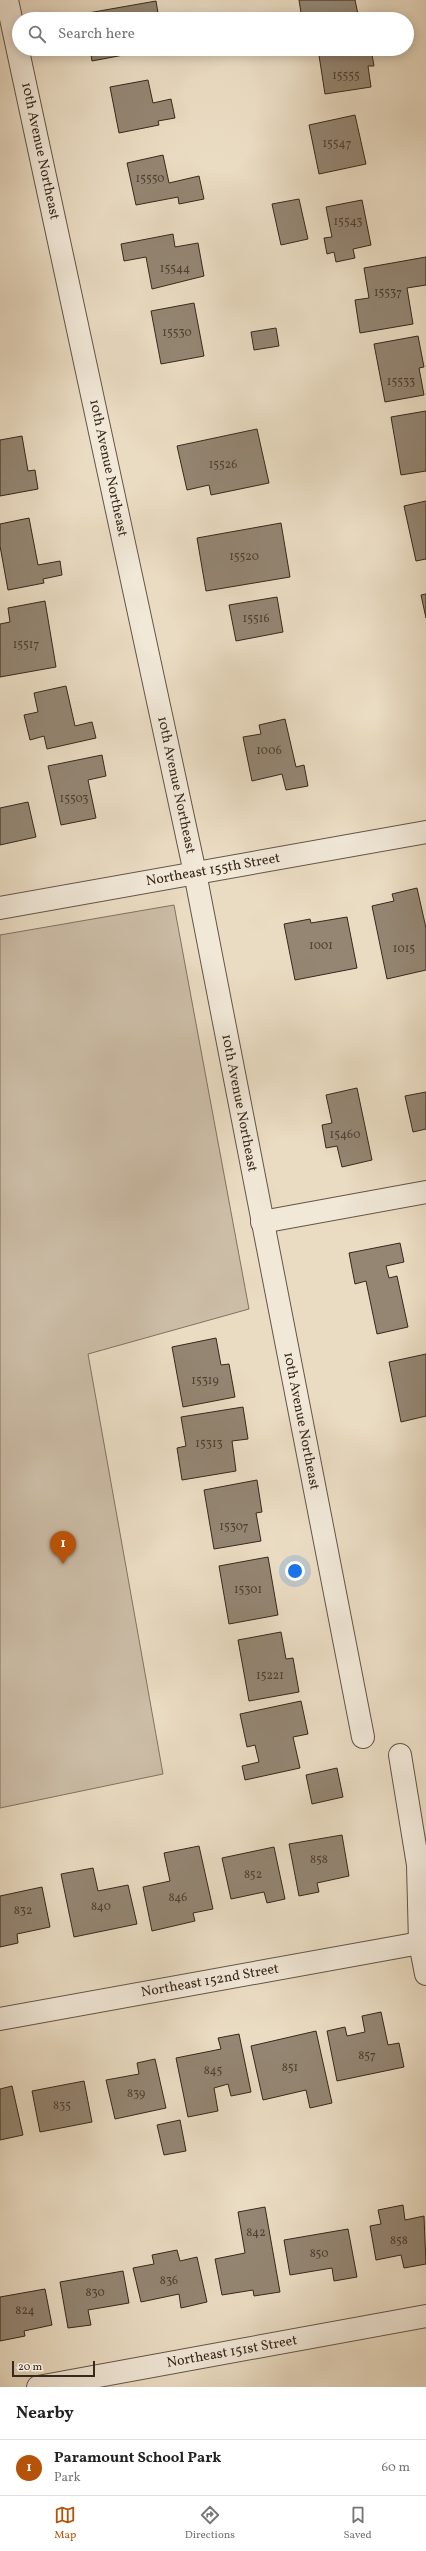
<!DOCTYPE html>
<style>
:root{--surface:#fff;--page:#f2f2f2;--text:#222;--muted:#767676;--line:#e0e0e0;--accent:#b45309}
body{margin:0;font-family:Vollkorn,serif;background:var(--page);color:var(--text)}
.scale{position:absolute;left:12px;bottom:10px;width:83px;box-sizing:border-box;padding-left:4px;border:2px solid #37281c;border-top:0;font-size:11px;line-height:14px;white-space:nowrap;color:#37281c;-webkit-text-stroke:3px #f1e8d8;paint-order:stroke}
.you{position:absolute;left:295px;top:1571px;width:14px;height:14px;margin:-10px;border:3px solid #fff;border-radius:50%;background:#1a73e8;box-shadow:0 0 0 6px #1a73e833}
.badge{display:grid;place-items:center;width:26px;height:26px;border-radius:50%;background:var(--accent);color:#fff;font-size:13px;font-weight:700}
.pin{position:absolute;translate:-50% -33px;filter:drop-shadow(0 1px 2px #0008)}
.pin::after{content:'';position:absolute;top:21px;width:14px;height:12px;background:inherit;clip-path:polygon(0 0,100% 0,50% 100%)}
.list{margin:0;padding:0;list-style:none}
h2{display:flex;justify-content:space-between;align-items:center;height:52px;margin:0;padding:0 16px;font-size:17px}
h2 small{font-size:13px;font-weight:400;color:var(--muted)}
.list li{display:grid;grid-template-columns:26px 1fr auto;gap:12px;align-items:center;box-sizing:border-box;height:56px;padding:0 16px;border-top:1px solid var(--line)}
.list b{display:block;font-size:15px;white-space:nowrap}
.list p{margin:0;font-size:13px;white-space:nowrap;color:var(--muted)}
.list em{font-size:13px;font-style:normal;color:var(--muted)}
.icon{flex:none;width:22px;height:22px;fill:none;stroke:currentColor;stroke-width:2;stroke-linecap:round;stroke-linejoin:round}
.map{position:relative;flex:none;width:426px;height:2387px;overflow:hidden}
.search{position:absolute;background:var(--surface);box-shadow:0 2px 10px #0003;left:12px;right:12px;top:12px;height:44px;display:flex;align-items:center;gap:10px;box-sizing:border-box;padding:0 14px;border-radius:22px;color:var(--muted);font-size:15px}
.sheet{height:108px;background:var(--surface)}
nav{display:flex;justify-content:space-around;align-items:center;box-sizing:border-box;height:56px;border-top:1px solid var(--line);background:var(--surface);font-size:11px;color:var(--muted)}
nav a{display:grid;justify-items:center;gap:2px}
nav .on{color:var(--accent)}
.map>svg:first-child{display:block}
</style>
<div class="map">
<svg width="426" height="2387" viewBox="0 0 426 2387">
<rect width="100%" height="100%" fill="#eadcc3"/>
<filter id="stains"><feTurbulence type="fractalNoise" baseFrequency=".005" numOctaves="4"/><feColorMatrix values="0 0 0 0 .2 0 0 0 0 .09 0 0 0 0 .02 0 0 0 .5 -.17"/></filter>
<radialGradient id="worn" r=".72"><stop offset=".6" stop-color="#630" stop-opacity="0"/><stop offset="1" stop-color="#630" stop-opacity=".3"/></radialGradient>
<!-- green -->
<polygon fill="#ccbda7" stroke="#827262" points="174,905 249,1309 88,1354 163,1774 0,1808 0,935"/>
<!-- building -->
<g fill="#948673" stroke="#37281c">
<polygon points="299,0 355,0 359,19 302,19"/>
<polygon points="156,1 159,19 90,19 88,13"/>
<polygon points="90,49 155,49 92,61"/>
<polygon points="318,49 371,49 374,66 368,66 371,87 325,94"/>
<polygon points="148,80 153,103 171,99 175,118 158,121 159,125 119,133 110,87"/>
<polygon points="355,115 366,164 319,174 309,125"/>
<polygon points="163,155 169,183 199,176 204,199 179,204 178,197 136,205 127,163"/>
<polygon points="299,199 308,239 281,245 272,204"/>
<polygon points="362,200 371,245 353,249 355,258 336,262 334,252 327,254 324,238 332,237 326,207"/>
<polygon points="173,234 175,247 198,243 204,276 152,289 146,257 124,261 121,244"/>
<polygon points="426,257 426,285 407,288 413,324 360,333 355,300 369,298 364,268"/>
<polygon points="194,303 204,356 161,364 151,311"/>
<polygon points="276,328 279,346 254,350 251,332"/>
<polygon points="418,336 424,367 419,368 424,395 385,402 374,344"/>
<polygon points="426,411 426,471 401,475 391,417"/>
<polygon points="257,429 269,483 211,495 209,485 187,490 177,446"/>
<polygon points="22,436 28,471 35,470 38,489 0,496 0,440"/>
<polygon points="426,501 426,559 416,561 404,506"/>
<polygon points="29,518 38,565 60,561 62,575 43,579 44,583 8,590 0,546 0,524"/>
<polygon points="281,523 290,577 206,591 197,538"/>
<polygon points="426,594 426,618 421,595"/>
<polygon points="277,597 283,632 236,641 229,605"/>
<polygon points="45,601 56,667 0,677 0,624 10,622 8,608"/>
<polygon points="66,686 75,726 92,722 96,738 47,749 44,736 30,740 24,715 38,712 34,693"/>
<polygon points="285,719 296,767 304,765 308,786 286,790 282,774 252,781 243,737 261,734 259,725"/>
<polygon points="102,755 106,776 88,780 96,818 61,825 48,766"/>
<polygon points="28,802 36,837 0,845 0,808"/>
<polygon points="417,888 426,928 426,970 387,979 372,906 394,901 392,894"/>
<polygon points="347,917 357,968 295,980 284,924 310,919 311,923"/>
<polygon points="357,1088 372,1160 342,1167 337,1146 326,1148 322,1125 332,1123 326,1095"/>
<polygon points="426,1092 426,1129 413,1132 405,1096"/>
<polygon points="400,1243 404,1262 386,1266 389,1278 397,1276 408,1327 377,1334 366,1281 355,1284 349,1253"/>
<polygon points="216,1338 221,1365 229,1364 235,1397 183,1407 172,1347"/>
<polygon points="426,1354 426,1416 401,1422 389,1362"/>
<polygon points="243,1407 248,1439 232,1441 236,1471 182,1480 177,1448 186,1446 181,1417"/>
<polygon points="257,1480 262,1512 256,1513 261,1541 214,1549 204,1490"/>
<polygon points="268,1557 278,1615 229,1624 219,1566"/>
<polygon points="281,1632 286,1659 293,1658 299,1692 249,1701 238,1640"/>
<polygon points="301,1701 308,1734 293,1737 300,1768 245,1780 242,1766 259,1762 255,1745 247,1747 240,1714"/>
<polygon points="337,1768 343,1797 312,1804 306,1775"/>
<polygon points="342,1835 349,1876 317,1883 319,1892 299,1896 289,1844"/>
<polygon points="199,1846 213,1909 193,1913 195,1921 152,1931 143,1887 170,1881 164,1853"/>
<polygon points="274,1847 285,1899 267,1903 264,1892 231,1899 222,1858"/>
<polygon points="93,1868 98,1891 128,1885 137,1924 74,1937 61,1874"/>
<polygon points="42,1887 50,1927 17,1934 18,1943 0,1947 0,1896"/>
<polygon points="381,2012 388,2045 399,2043 404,2067 337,2081 327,2031 345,2027 347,2036 365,2032 362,2016"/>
<polygon points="316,2031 332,2103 310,2108 306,2090 263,2100 251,2046"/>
<polygon points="239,2034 251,2092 231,2096 228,2084 214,2088 218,2111 188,2117 176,2058 221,2049 218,2038"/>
<polygon points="155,2059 166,2108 115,2119 106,2080 139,2074 137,2063"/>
<polygon points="84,2081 92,2122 40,2132 32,2091"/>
<polygon points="12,2086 23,2135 0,2140 0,2089"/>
<polygon points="180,2120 186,2151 164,2155 157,2125"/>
<polygon points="403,2205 405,2220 424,2216 426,2264 404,2268 401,2255 376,2260 370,2226 381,2224 378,2210"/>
<polygon points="265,2207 280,2292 254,2296 253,2290 222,2295 215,2259 245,2253 238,2212"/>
<polygon points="348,2229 357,2277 334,2281 332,2268 290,2275 284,2240"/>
<polygon points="177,2250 180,2261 197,2257 207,2302 181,2308 179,2294 141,2302 133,2268 154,2264 152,2255"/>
<polygon points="123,2271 129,2303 88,2310 91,2325 68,2328 60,2282"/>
<polygon points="45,2289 52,2325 24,2331 25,2336 0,2341 0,2297"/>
</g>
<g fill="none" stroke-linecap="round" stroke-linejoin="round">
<defs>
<g id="minor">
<polyline points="7,0 195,873 363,1737"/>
<polyline points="262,1222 426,1192"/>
<polyline points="400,1755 418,1865 420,1943 426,1974"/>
<polyline points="0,2019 420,1943"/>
<polyline points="38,2387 426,2316"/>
</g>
<polyline id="tertiary" points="0,908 426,832"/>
</defs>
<!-- minor casing -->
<use href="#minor" stroke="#645546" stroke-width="24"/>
<!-- tertiary casing -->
<use href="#tertiary" stroke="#645546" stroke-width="24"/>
<!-- minor -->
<use href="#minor" stroke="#f1e8d8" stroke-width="22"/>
<!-- tertiary -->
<use href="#tertiary" stroke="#f1e8d8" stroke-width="22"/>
</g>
<g text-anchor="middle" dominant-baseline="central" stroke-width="4" stroke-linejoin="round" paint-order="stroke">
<!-- number labels -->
<g font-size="12" fill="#4e4032">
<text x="346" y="76">15555</text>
<text x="337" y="144">15547</text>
<text x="150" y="179">15550</text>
<text x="348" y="222">15543</text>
<text x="175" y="269">15544</text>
<text x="388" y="293">15537</text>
<text x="177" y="333">15530</text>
<text x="401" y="382">15533</text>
<text x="223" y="465">15526</text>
<text x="244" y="557">15520</text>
<text x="256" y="619">15516</text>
<text x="26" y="645">15517</text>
<text x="269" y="751">1006</text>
<text x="74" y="799">15503</text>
<text x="321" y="946">1001</text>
<text x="404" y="949">1015</text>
<text x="345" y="1135">15460</text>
<text x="205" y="1381">15319</text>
<text x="209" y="1444">15313</text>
<text x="234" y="1527">15307</text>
<text x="248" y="1590">15301</text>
<text x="270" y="1676">15221</text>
<text x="319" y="1860">858</text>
<text x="253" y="1875">852</text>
<text x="178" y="1898">846</text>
<text x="101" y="1907">840</text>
<text x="23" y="1911">832</text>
<text x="367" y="2056">857</text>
<text x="290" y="2068">851</text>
<text x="213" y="2071">845</text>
<text x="136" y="2094">839</text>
<text x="62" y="2106">835</text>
<text x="256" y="2233">842</text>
<text x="399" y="2241">858</text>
<text x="319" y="2254">850</text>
<text x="169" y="2281">836</text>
<text x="95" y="2293">830</text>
<text x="25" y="2311">824</text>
</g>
<!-- street labels -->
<g font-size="14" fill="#37281c" stroke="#f1e8d8">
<text transform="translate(40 151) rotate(78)">10th Avenue Northeast</text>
<text transform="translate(108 468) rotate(78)">10th Avenue Northeast</text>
<text transform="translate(176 785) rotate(78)">10th Avenue Northeast</text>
<text transform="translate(213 870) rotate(-10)">Northeast 155th Street</text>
<text transform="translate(239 1103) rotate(79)">10th Avenue Northeast</text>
<text transform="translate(301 1421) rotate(79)">10th Avenue Northeast</text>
<text transform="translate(210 1981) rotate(-10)">Northeast 152nd Street</text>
<text transform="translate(232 2352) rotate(-10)">Northeast 151st Street</text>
</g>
</g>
<rect width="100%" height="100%" filter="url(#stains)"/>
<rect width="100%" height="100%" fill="url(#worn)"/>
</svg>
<div class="scale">20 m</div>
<div class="you"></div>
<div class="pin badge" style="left:63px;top:1564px">1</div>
<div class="search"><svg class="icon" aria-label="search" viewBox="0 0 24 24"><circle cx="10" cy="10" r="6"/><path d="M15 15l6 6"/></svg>Search here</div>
</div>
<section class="sheet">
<h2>Nearby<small></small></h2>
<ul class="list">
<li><span class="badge">1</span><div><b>Paramount School Park</b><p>Park</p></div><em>60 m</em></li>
</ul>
</section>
<nav>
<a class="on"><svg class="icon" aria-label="map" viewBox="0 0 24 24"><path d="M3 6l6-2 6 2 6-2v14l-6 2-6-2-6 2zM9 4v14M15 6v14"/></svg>Map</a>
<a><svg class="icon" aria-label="directions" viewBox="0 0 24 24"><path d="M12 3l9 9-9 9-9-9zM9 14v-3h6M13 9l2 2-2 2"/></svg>Directions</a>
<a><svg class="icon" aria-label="saved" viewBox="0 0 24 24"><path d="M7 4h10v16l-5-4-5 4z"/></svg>Saved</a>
</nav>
